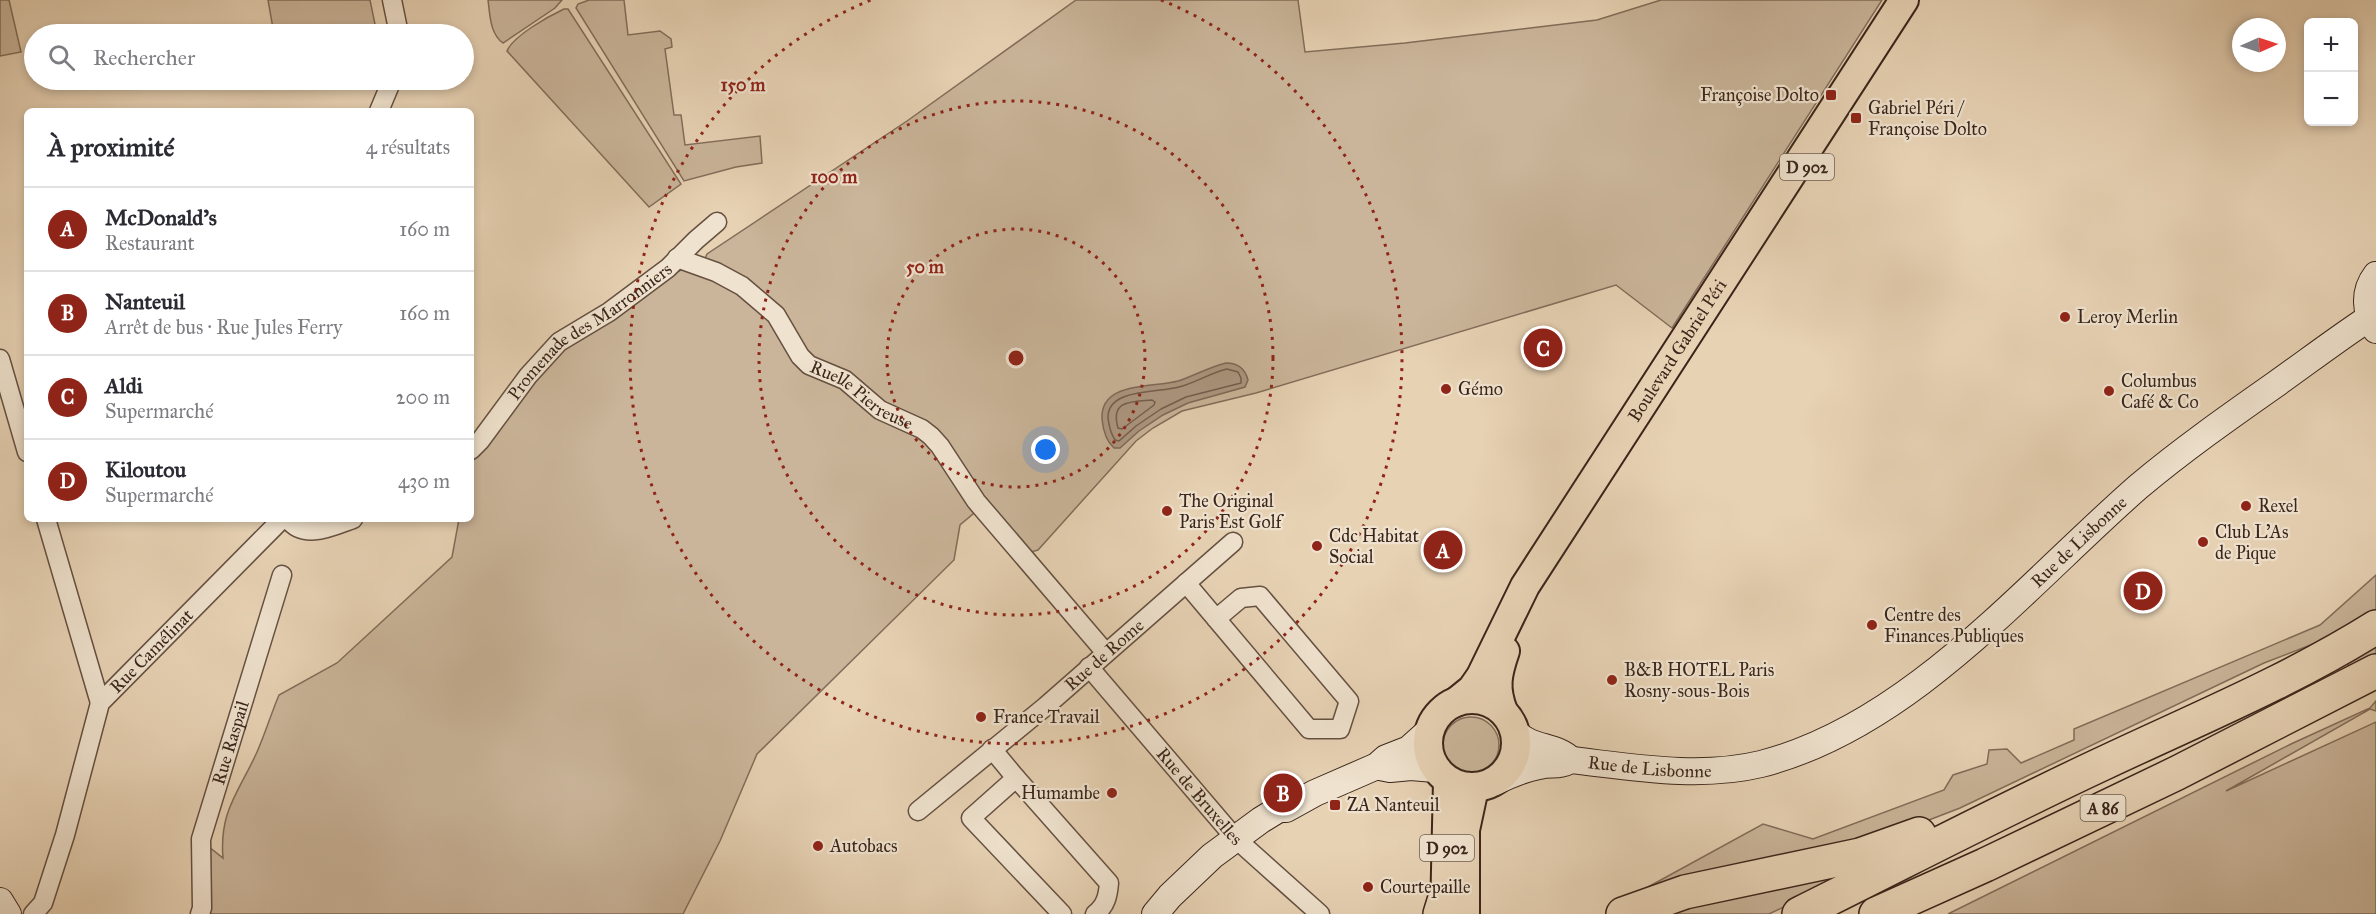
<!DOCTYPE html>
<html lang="fr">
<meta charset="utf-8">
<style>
:root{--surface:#fff;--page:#f7f7f7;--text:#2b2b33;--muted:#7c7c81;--line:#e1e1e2;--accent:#8f2418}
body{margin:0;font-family:"IM FELL Great Primer",serif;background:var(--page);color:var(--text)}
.controls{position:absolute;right:18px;top:18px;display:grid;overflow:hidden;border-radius:9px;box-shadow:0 3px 9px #0003}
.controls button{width:54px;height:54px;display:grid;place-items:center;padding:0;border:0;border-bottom:2px solid var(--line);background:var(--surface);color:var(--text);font:30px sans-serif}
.compass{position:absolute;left:2232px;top:18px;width:54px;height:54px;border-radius:50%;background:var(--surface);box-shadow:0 3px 9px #0003;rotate:87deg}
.you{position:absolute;left:1046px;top:450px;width:21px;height:21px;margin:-15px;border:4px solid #fff;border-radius:50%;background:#1a73e8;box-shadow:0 0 0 9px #1a73e833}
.badge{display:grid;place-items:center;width:39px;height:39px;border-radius:50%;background:var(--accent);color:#fff;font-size:20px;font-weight:700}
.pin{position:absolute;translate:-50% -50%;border:3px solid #fff;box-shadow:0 2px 6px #0006}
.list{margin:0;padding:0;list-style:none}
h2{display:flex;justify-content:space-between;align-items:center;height:78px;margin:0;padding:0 24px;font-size:26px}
h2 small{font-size:20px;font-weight:400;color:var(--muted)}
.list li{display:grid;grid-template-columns:39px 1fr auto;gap:18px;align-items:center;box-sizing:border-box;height:84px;padding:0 24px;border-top:2px solid var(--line)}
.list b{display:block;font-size:22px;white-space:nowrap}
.list p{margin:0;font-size:20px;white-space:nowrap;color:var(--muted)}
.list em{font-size:20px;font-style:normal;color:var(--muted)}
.icon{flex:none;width:33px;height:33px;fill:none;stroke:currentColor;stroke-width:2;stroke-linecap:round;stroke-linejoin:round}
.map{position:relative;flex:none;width:2376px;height:914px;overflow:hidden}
.search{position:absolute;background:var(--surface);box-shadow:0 3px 9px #0003;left:24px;top:24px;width:450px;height:66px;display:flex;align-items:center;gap:15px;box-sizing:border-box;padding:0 21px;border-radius:33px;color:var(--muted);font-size:22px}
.panel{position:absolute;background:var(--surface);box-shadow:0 3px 9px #0003;left:24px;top:108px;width:450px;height:414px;border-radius:9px}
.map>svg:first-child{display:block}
</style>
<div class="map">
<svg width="2376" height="914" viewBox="0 0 2376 914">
<rect width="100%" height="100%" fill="#e7d2b4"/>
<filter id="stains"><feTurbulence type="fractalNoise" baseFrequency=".00333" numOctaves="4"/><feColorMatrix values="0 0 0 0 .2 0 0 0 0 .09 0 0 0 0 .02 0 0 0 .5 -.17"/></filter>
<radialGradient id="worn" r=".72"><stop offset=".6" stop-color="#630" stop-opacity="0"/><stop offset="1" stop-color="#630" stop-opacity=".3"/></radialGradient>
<!-- green -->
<g fill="#cab59a" stroke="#826d5a" stroke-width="1.5">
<polygon points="0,0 9,0 21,52 0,56"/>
<polygon points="268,0 370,0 377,34 274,34"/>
<path d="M 488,0 L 562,0 L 555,8 L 503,43 C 490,34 490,15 488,0 Z"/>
<polygon points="589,0 624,0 628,35 660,31 671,39 672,47 665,49 674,115 681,115 685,145 760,136 762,163 736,167 684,181 576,8 578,4"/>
<path d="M 1076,0 L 1298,0 L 1305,52 L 1405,43 L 1597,20 L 1661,0 L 1882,0 L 1672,328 L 1616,285 L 1256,393 L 1182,411 L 1153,428 L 1136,441 L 1038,550 L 1031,552 L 986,503 L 960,525 L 954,560 L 757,754 L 720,841 L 683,914 L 201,914 L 209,847 L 223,858 C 219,811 239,792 257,752 C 265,734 271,714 279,695 L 337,663 L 452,557 L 459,519 L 471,519 L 471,454 L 562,348 L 677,272 L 683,269 L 699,271 L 707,254 L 907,121 Z"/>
<path d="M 564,9 L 568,9 L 681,184 L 649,207 L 507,51 C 513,36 549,16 564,9 Z"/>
<polygon points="2376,575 2376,612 2331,637 2264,663 1960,808 1903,830 1637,893 1763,824 1813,839 1944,790 1953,775 1987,764 1989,750 2007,749 2021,763 2074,740 2074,729 2320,625"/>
<polygon points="2376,646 2376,655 2349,669 2348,663"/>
<polygon points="2376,701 2376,711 2370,709 2226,791 2376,722 2376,914 1948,914 2291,744 2370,708"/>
<circle cx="1471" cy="745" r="28"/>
<polygon points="1872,865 1769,914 1664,914"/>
</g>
<!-- water -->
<path fill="#ac9780" stroke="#7e6958" stroke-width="1.5" d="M 1226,363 C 1238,363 1245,368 1248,380 L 1245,387 L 1188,403 L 1163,415 L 1139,431 L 1120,448 L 1114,448 C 1106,441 1103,430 1102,419 C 1100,381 1153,388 1178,381 C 1194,376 1209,367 1226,363 Z"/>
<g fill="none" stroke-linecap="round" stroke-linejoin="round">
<!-- shore -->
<g stroke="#735e4e" stroke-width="1.5">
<path d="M 1227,369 L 1238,372 L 1241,378 L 1241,383 L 1186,397 L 1161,409 L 1136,426 L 1119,441 L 1115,440 C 1111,434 1109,426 1108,418 C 1107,388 1158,393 1179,387 C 1195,383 1210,373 1227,369 Z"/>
<path d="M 1152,400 L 1155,402 L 1154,405 L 1122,429 L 1118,428 C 1110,400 1131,402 1152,400 Z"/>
</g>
<defs>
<g id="street">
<polyline points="392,0 399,34"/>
<polyline points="379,111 392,80"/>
<path id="s1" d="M 677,258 L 716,272 L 742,286 L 776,315 L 800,356 L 809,365 L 845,380 L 880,410 L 922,429 L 931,436 L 940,446 L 976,501 L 1106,653"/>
<polyline points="0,359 27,452"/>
<path id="s2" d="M 471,450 L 480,441 L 528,376 L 559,342 L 609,312 L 668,268 L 696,240 L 717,222"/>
<polyline points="46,519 100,703"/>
<path d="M 288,519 C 304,541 333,526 353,519"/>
<polyline points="1186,583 1309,729 1340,729 1349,701 1260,596 1241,598 1216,619"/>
<path id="s3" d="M 1089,667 L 1235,838 L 1320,914"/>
<polyline points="992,749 1016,778"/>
<path id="s4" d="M 918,811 L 1046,706 L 1233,542"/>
<path id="s5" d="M 33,914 L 43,903 L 65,835 L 100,703 L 282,519"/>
<path id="s6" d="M 200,914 L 202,908 L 201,839 L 282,575"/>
<path d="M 1062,914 L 971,818 L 1016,778 L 1109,883 C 1108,895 1106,906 1095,914"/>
</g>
<g id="secondary">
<path d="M 2376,275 C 2363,292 2365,312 2376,330"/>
<path d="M 1515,732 C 1532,750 1555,744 1571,760"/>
<polyline points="1380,767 1390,769 1411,767 1435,769"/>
<path id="s7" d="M 1495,782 C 1509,775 1523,769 1539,766 C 1553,763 1558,767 1571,760 C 1633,767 1699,779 1761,764 C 1910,726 2026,585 2138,487 C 2182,450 2229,417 2276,384 C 2307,362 2337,339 2369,318"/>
<polyline points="0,901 8,914"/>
<polyline points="1155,914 1170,896 1212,856 1261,820 1279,809 1286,809 1315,793 1377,766 1386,758 1409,749 1428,732"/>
</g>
<g id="primary">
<circle cx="1472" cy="743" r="44"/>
<path id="s8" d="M 1456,702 L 1472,689 L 1481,676 L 1525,586 L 1904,0"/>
<path d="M 1503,711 C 1494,688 1497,674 1505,651"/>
<polyline points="1445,914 1448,781"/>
<polyline points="1465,914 1465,830 1474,788"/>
</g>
<g id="highway">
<polyline points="1440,914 1444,901"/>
<polyline points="1623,914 1685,892 1860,855 1919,834"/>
<path d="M 1799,914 C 1900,864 2001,811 2104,763 C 2195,720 2290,681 2376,627"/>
<polyline points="1876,914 1985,865 2177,773 2376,671"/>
</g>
</defs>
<!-- street casing -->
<use href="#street" stroke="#655041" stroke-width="21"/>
<!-- secondary casing -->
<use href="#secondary" stroke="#3a251b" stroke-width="28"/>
<!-- primary casing -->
<use href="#primary" stroke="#3a251b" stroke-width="32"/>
<!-- highway casing -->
<use href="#highway" stroke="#3a251b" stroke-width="36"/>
<!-- street -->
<use href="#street" stroke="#efe2ce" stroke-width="18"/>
<!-- secondary -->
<use href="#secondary" stroke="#efe2ce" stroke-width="26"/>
<!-- primary -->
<use href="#primary" stroke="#e7d2b4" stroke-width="28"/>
<!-- highway -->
<use href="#highway" stroke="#e7d2b4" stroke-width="33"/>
</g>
<!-- distance rings -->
<g fill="none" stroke="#8f2418" stroke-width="3" stroke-dasharray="3 6">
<circle cx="1016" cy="358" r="129"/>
<circle cx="1016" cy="358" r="257"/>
<path d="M1161 0A386 386 0 1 1 871 0"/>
</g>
<!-- markers -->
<g fill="#8f2418" stroke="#efe2ce" stroke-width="2">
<rect x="1825" y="89" width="12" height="12" rx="3"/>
<rect x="1850" y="112" width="12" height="12" rx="3"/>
<circle cx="2065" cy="317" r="6"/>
<circle cx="1446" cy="389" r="6"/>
<circle cx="2109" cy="391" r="6"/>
<circle cx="2246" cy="506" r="6"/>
<circle cx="1167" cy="511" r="6"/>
<circle cx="2203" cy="542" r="6"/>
<circle cx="1317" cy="546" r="6"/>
<circle cx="1872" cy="625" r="6"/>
<circle cx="1612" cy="680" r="6"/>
<circle cx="981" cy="717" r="6"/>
<circle cx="1112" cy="793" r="6"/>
<rect x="1329" y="799" width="12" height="12" rx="3"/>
<circle cx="818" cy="846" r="6"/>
<circle cx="1368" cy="887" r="6"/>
</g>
<g text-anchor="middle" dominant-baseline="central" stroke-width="4.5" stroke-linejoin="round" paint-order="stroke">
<!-- shield labels -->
<g fill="#efe2ce" stroke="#705e51" stroke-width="1.5">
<rect x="1780" y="154" width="54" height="26" rx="4.5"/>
<rect x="2080.5" y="795" width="45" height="26" rx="4.5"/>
<rect x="1420" y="835" width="54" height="26" rx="4.5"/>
</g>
<g font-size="16" font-weight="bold" fill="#3a251b">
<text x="1807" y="167">D 902</text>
<text x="2103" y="808">A 86</text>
<text x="1447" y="848">D 902</text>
</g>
<!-- poi labels -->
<g font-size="18" fill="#3a251b" stroke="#efe2ce" text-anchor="start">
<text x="1819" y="95" text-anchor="end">Françoise Dolto</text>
<text x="1868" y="108">Gabriel Péri /<tspan x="1868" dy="21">Françoise Dolto</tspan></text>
<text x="2077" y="317">Leroy Merlin</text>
<text x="2121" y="381">Columbus<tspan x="2121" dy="21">Café &amp; Co</tspan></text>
<text x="1458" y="389">Gémo</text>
<text x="1179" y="501">The Original<tspan x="1179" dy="21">Paris Est Golf</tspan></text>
<text x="2258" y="506">Rexel</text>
<text x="2215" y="532">Club L'As<tspan x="2215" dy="21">de Pique</tspan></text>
<text x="1329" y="536">Cdc Habitat<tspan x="1329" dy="21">Social</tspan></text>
<text x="1884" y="615">Centre des<tspan x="1884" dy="21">Finances Publiques</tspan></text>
<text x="1624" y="670">B&amp;B HOTEL Paris<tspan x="1624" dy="21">Rosny-sous-Bois</tspan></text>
<text x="993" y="717">France Travail</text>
<text x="1100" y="793" text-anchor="end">Humambe</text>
<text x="1347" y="805">ZA Nanteuil</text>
<text x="830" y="846">Autobacs</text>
<text x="1380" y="887">Courtepaille</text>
</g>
<!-- street labels -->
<g font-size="18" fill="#3a251b" stroke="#efe2ce">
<text stroke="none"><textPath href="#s2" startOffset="170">Promenade des Marronniers</textPath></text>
<text stroke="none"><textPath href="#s8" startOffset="417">Boulevard Gabriel Péri</textPath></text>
<text stroke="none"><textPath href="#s1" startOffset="237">Ruelle Pierreuse</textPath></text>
<text stroke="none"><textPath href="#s7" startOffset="663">Rue de Lisbonne</textPath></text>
<text stroke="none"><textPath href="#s5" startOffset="296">Rue Camélinat</textPath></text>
<text stroke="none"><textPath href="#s4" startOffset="243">Rue de Rome</textPath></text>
<text stroke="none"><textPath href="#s6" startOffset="176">Rue Raspail</textPath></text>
<text stroke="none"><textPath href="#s7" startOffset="159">Rue de Lisbonne</textPath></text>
<text stroke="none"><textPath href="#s3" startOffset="170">Rue de Bruxelles</textPath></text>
</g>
</g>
<circle cx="1016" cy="358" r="9" fill="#8f2418" stroke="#efe2ce" stroke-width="3"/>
<g font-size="18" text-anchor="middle" font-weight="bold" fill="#8f2418" stroke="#efe2ce" stroke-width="4.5" stroke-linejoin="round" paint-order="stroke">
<text x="743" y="91">150 m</text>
<text x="834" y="183">100 m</text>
<text x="925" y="273">50 m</text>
</g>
<rect width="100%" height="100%" filter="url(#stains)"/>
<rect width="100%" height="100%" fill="url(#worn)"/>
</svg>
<div class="controls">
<button>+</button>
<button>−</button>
</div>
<svg class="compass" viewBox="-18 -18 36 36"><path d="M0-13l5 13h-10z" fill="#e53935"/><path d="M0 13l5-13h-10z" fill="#7c7c81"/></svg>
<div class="you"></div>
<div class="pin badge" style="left:1443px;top:550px">A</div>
<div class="pin badge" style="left:1283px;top:793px">B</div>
<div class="pin badge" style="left:1543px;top:348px">C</div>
<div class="pin badge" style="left:2143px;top:591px">D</div>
<div class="search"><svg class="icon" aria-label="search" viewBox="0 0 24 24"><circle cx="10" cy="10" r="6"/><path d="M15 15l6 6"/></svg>Rechercher</div>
<section class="panel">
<h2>À proximité<small>4 résultats</small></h2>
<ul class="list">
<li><span class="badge">A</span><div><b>McDonald's</b><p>Restaurant</p></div><em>160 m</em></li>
<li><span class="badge">B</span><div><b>Nanteuil</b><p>Arrêt de bus · Rue Jules Ferry</p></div><em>160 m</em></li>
<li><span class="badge">C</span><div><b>Aldi</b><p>Supermarché</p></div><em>200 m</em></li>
<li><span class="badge">D</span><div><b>Kiloutou</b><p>Supermarché</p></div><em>430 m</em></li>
</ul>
</section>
</div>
